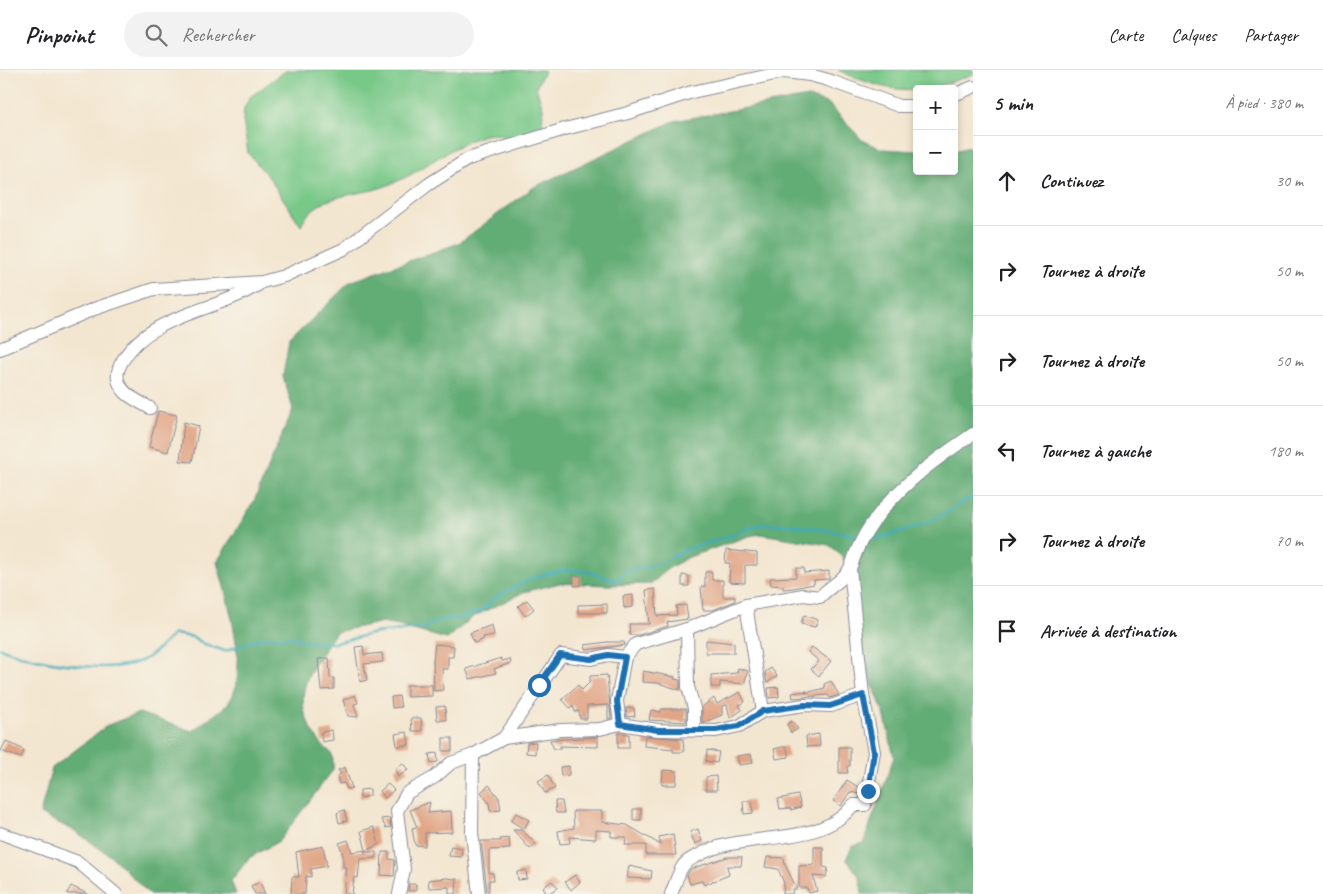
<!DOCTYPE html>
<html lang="fr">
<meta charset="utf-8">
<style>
:root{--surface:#fff;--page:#f2f2f2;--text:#202124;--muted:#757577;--line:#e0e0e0}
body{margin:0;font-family:Caveat,sans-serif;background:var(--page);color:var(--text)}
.controls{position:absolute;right:15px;top:15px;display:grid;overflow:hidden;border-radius:5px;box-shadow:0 2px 8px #0003}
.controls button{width:45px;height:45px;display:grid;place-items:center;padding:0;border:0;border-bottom:1px solid var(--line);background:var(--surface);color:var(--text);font:25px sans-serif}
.stop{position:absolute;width:15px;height:15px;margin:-11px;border:4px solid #1f6fb2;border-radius:50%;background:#fff}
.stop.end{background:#1f6fb2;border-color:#fff;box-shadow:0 1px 5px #0008}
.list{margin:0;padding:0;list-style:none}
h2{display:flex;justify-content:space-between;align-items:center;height:65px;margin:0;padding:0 20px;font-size:21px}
h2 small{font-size:16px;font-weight:400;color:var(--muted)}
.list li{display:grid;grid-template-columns:32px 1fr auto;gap:15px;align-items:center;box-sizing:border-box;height:90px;padding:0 20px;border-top:1px solid var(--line)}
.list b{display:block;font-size:19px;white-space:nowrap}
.list em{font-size:16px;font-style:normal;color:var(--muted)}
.icon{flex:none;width:28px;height:28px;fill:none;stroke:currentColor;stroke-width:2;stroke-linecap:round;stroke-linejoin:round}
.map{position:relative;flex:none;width:973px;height:824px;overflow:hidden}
header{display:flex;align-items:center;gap:30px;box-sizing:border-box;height:70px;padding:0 25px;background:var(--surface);border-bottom:1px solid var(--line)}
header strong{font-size:24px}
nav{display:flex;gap:28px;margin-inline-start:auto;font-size:18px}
.search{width:350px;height:45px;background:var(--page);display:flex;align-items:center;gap:12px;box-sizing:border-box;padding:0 18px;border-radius:28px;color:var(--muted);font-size:19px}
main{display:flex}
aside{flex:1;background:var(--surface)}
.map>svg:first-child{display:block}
</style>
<header>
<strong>Pinpoint</strong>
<div class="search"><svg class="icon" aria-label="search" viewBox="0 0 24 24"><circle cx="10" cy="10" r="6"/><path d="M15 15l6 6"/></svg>Rechercher</div>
<nav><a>Carte</a><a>Calques</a><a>Partager</a></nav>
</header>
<main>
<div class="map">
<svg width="973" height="824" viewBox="0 0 973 824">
<rect width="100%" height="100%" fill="#f7f3e8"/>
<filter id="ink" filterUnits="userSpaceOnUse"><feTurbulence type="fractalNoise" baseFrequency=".02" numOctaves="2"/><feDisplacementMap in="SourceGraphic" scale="10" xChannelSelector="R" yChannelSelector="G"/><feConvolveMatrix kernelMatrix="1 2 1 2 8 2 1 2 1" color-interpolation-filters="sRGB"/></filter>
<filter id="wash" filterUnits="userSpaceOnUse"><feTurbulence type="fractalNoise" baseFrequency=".0096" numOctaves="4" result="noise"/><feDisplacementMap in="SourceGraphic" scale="20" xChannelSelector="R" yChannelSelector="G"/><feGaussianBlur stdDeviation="1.12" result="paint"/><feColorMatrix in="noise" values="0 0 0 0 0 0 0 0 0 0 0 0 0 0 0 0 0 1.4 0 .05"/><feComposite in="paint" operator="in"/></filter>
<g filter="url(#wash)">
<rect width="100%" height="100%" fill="#f3e6d0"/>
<!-- green -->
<g fill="#78c888" stroke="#4a7c73">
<path d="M 287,0 L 545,0 L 536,17 L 543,38 L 542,61 L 504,74 L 504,68 C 485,51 427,97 408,106 C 397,112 385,117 373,120 C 346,126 313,127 301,156 L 270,109 L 248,83 L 243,50 L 244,38 L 250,27 Z"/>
<path d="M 838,0 L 973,0 L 973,4 C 919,26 891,25 838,0 Z"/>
</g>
<!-- forest -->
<path fill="#62ac74" stroke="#3e6e69" d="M 808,27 L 829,34 L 862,70 L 882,79 L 917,81 L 917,101 L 954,101 L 954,81 L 973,76 L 973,824 L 862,824 L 860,807 L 846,789 L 852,777 L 864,772 L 894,687 L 884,643 L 862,589 L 857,555 L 858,511 L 838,482 L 829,475 L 761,464 L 749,466 L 689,487 L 669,498 L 651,514 L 607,515 L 560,513 L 524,522 L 473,547 L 447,569 L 383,552 L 336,562 C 309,602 287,626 319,671 C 329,685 334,676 333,700 L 279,771 L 249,788 L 231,811 L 236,824 L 149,824 L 112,787 L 75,761 L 40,744 L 52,698 L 108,655 L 139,643 L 192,661 C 202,653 222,641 229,632 C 251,602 226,525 217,492 L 254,431 L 293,339 L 283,306 L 289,272 L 350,212 L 459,173 L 534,117 L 674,51 Z"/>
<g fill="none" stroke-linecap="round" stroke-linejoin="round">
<!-- stream -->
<g stroke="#3dacbb" stroke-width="2.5">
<path d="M 867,468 C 884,471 930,452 946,443 C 955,438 963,431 973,427"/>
<path d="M 0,578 C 32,591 108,605 141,591 C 153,586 164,573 174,564 L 193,567 L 204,574 L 225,581 L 264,567 L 293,567 L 306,572 L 335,573 L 375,563 L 424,558 L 440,550 L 461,548 L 481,541 L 496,527 L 532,508 L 543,505 L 566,500 L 585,501 L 617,511 L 625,502 L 659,494 L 687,479 L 725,468 L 758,455 L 779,454 L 821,459 L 859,466"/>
</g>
</g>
<g id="blocks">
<!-- building -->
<g fill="#e1a687">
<polygon points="158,341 177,345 168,382 149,377"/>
<polygon points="184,352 199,356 192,392 180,391"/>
<polygon points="726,480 757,483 757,495 745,495 745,513 729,512 730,493 725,493"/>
<polygon points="796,498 804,498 804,503 829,501 829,509 814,510 814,514 793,518 783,519 783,516 771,515 770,508 796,507"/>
<polygon points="705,502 712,502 712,510 723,510 723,527 735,527 735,531 713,540 703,540 701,517 705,516"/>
<polygon points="682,505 689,506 689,516 682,516"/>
<polygon points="573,506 581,506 581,515 574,516"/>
<polygon points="655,519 657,546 677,545 676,536 686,535 688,549 667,552 668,556 639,565 630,565 629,554 649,554 646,520"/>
<polygon points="633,525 633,537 624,538 623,526"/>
<polygon points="527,530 534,539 525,546 518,536"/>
<polygon points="607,534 607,543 578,543 578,535"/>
<polygon points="804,545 818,550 815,557 801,554"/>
<polygon points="492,555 494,565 483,567 484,569 474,573 470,563"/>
<polygon points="706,570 734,573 734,583 706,583"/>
<polygon points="607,572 624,572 625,575 586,580 585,575"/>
<polygon points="435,574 454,576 453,587 448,587 448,599 442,599 443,620 434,621 433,590"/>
<polygon points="363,576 364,585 382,583 383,592 364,594 367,610 360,612 355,577"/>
<polygon points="812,577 831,591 819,606 811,599 819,591 808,582"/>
<polygon points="329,588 330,608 334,608 334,619 321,620 318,589"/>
<polygon points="501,588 502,591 510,589 511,593 494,599 496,603 470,609 466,599"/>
<polygon points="738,598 748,601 744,614 720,612 720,617 711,617 711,605 737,603"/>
<polygon points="771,598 777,606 767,613 765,602"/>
<polygon points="643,601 675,607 674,609 680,610 680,620 658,613 642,612"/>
<polygon points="607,605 611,648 608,649 608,635 587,636 587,649 580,649 579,641 575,642 573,635 570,638 562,629 578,615 582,620 590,612 590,606"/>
<polygon points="831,611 839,625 830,628 828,625 793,628 792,623 807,621 805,623 825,618 824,614"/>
<polygon points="407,615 432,615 432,626 407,627"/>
<polygon points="778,617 779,627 769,628 768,618"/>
<polygon points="740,622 745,632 739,635 742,640 730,648 727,635 722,636 722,645 702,653 702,637 714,628 717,634"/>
<polygon points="355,625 358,633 354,634 358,647 348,646 343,630"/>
<polygon points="399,626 401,637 392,638 391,627"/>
<polygon points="445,636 446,650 437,650 436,637"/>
<polygon points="626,638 634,638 635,646 627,647"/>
<polygon points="661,639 686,639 686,652 649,650 651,640 661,642"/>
<polygon points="411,648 421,648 422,661 412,661"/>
<polygon points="792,651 798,659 791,663 787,654"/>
<polygon points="332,660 333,670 322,672 321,662"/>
<polygon points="407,662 409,675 397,676 395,664"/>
<polygon points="618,663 629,664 629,678 618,678"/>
<polygon points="819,664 820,676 807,677 806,666"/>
<polygon points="645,666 683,669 684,682 673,682 673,679 644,676"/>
<polygon points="598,667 598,677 560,676 560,679 554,679 550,670"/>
<rect x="443" y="668" width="9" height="13"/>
<polygon points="6,671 24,680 21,688 1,681"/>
<polygon points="536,672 535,684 526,683 527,673"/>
<polygon points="786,676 789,687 776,689 774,679"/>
<polygon points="839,677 850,677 850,696 847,696 848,703 839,703"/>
<polygon points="707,680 719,682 717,693 706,691"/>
<polygon points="437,683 438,692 431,693 429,684"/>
<polygon points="751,684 753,693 739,695 737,686"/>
<polygon points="403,693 408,700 398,707 395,699"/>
<polygon points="569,696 569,705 561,706 560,697"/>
<polygon points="345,697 352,718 347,719 344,713 339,714 337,706 341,704 338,700"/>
<polygon points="663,700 677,701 676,715 662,715"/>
<polygon points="548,705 555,718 545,723 538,711"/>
<polygon points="716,706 717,720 706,720 706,707"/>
<polygon points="847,710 860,718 859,724 850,722 841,736 833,731"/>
<polygon points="388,714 394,720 385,728 380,721"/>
<polygon points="489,715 499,728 501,740 490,741 489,733 481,722"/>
<polygon points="370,719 370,726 360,728 360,720"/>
<polygon points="798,725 801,737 791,740 790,738 780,739 778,729"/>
<polygon points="555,731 562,731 564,743 556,743"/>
<polygon points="743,731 752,731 753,743 744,744"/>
<polygon points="430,732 428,743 451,741 452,762 425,763 425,776 415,775 412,758 417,757 410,740"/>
<rect x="633" y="739" width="8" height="11"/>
<polygon points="344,740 347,751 339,753 337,743"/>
<polygon points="573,741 602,741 602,752 627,755 661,775 659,767 673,764 676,785 646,785 646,775 625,775 626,767 611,767 611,761 596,760 596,769 569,767 570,773 560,774 558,761 574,758"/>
<polygon points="516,743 529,750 524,759 511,751"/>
<polygon points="390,748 391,757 386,758 381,749"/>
<polygon points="374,757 379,774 364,782 376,782 376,788 360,789 358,808 354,807 352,824 344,824 347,797 343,797 343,785 339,773 348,770 352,782 366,780 361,761"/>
<polygon points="698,759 702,771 695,774 690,762"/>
<polygon points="513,760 522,760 536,774 530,779"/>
<polygon points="509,768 510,779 489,780 489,803 493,803 494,810 489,810 489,821 487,821 481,771 501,771 500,769"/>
<polygon points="323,776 327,796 311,799 311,807 306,806 305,824 291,824 292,807 299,807 296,782"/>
<polygon points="451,776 462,778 461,787 449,786"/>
<polygon points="814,777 823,777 823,797 828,798 826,807 813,806 817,821 809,823 807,818 799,818 799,796 814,795"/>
<polygon points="382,782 389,782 389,789 395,790 394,806 381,805"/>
<polygon points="727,787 742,787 741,796 727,796 729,805 704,815 702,811 690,814 687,805 691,799"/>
<polygon points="767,787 784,788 785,795 797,819 793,819 792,824 783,824 784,813 778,799 765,797"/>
<polygon points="629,796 652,801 651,809 627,808"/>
<polygon points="526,800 527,809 518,810 517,802"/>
<polygon points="575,805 580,812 571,820 565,812"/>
<polygon points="446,808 457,809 456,824 449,824 449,817 429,818 428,810"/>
<polygon points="552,811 558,818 547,824 543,817"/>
<polygon points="260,812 265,824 255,824 251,816"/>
<polygon points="409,814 416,814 416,821 408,821"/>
<polygon points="71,816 88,824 67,824"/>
</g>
</g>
</g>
<g filter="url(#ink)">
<use href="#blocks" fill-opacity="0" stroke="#878a97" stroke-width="1"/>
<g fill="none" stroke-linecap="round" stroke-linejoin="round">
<defs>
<g id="minor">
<polyline points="954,25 973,17"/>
<polyline points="0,279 94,239 154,219 262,212 284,206 344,179 429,114 468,89 565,59 628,43 692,22 784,2 810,5 828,10 899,36 917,36"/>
<path d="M 150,338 C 140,332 125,326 120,315 C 115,306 118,298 123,290 C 145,252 197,243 234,227 C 242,224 250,219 258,215"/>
<polyline points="746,535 763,641"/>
<polyline points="687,559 688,617 694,638 694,659"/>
<polyline points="620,654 617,631 625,587"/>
<polyline points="504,668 560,660 600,659 620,654 658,660 716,661 739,656 763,641 805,635 831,636 863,625"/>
<polyline points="473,685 472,763 479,824"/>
<polyline points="0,763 78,792 116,824"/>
<path d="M 399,824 L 404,799 L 397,741 L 407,723 L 435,707 L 451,693 L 473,685 L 504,668 L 561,585 L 591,589 L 608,585 L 625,587 L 636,574 L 687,559 L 746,535 L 803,525 L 820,527 C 830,516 843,511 850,498 C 853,493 854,486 857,480 C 862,468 871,454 879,444 C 905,411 939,387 973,364"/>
<path d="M 671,824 C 675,815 678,803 683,796 C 687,790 693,788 699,785 C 743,760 821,779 853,735 L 865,735 L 874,682 L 863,625 L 850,499"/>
</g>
</defs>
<!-- minor casing -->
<use href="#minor" stroke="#878a97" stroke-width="14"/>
<!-- minor -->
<use href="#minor" stroke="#fff" stroke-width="12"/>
</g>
</g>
<g fill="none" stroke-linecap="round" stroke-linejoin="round" filter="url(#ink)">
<!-- route -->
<polyline stroke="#1f6fb2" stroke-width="6" points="539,615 560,585 591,589 608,585 625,587 617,631 620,654 658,660 716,660 739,656 763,641 805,635 830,636 863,625 874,682 868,721"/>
</g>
</svg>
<div class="controls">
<button>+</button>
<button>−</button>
</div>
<div class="stop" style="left:539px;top:615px"></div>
<div class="stop end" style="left:868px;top:721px"></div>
</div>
<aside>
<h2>5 min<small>À pied · 380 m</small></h2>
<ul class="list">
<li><svg class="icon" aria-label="ahead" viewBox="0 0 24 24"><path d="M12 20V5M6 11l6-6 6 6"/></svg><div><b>Continuez</b></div><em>30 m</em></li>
<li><svg class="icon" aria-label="right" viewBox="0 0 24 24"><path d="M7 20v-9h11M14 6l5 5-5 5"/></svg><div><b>Tournez à droite</b></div><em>50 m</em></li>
<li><svg class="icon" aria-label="right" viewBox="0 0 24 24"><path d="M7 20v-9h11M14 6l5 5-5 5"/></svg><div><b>Tournez à droite</b></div><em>50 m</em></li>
<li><svg class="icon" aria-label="left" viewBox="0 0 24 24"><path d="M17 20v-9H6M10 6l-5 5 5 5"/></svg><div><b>Tournez à gauche</b></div><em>180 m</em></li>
<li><svg class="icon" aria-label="right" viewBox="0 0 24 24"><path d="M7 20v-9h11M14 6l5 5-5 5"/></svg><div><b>Tournez à droite</b></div><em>70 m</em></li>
<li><svg class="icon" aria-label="arrive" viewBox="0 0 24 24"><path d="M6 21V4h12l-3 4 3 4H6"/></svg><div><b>Arrivée à destination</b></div></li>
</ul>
</aside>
</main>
